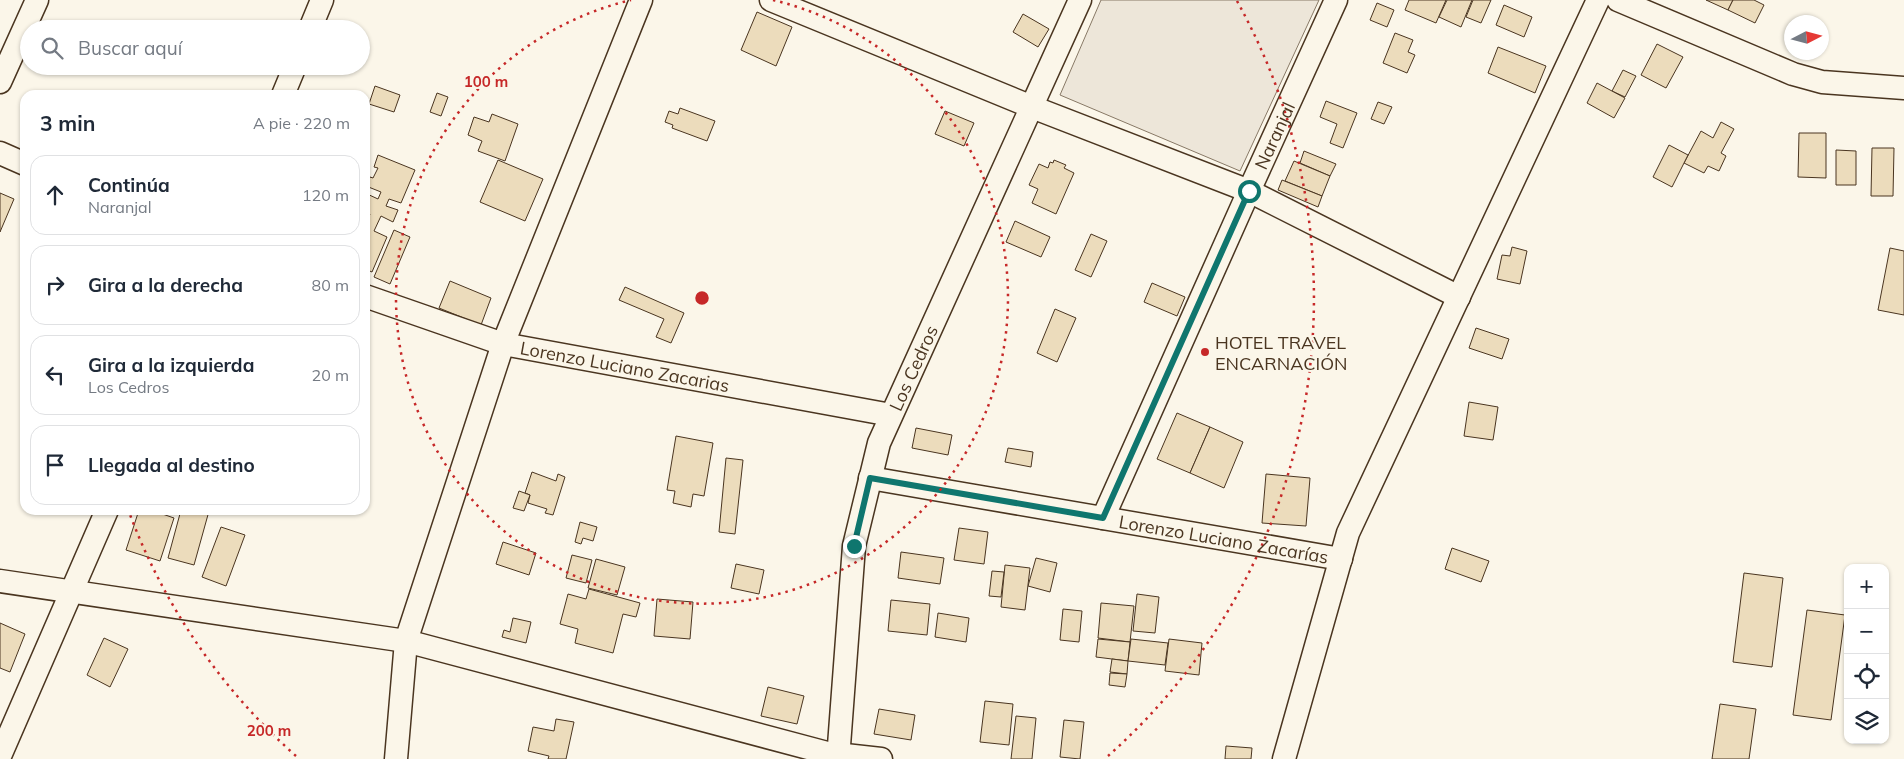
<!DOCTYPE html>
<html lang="es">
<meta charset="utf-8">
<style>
:root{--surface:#fff;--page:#f2f2f3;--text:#1f2937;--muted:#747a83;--line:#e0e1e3}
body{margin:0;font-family:Mulish,sans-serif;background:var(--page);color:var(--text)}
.controls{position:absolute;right:15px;bottom:15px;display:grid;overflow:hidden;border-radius:10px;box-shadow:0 1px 4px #0004}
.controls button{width:45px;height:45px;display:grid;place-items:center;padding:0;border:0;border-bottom:1px solid var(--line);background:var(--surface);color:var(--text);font:25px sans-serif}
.compass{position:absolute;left:1784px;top:15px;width:45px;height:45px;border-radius:50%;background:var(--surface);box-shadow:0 1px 4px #0004;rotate:84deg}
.stop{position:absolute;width:15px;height:15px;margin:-11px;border:4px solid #0f766e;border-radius:50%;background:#fff}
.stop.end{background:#0f766e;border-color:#fff;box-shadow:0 1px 5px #0008}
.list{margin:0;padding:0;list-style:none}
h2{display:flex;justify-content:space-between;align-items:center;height:65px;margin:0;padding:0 20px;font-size:21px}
h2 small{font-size:16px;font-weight:400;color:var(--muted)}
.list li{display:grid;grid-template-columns:32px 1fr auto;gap:15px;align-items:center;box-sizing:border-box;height:80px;margin:0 10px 10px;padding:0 10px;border:1px solid var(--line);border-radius:15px}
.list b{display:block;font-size:19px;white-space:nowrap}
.list p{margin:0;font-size:16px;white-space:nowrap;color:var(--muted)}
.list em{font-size:16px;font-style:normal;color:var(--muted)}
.icon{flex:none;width:28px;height:28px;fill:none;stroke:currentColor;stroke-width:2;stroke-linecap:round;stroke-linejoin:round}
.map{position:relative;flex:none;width:1904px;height:759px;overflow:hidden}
.search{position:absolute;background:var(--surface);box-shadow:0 1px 4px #0004;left:20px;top:20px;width:350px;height:55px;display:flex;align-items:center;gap:12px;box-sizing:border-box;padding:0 18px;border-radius:28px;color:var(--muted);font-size:19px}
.panel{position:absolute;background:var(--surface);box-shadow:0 1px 4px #0004;left:20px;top:90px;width:350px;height:425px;border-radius:15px}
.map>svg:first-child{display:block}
</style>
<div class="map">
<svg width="1904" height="759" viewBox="0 0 1904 759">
<rect width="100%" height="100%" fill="#fbf6e9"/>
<!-- green -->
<polygon fill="#ede6d9" stroke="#887966" points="1101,0 1319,0 1240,171 1060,95"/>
<!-- building -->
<g fill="#ecdcbc" stroke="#4a3520">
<polygon points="1409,0 1446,0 1436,23 1405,10"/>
<polygon points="1447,0 1472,0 1461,27 1439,17"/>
<polygon points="1473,0 1491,0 1481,23 1466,17"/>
<polygon points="1706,0 1733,0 1728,10"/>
<polygon points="1733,0 1754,0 1764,5 1755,23 1728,10"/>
<polygon points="1377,3 1394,10 1387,27 1370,20"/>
<polygon points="1504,5 1532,17 1524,37 1496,25"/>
<polygon points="757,12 792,27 776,66 741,50"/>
<polygon points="1023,14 1049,29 1038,47 1013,32"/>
<polygon points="1395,33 1413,40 1408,52 1415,55 1407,73 1383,63"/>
<polygon points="1657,44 1683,57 1666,88 1641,75"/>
<polygon points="1498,47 1546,66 1535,93 1488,73"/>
<polygon points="1623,70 1636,76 1625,97 1612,91"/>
<polygon points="1597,83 1625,98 1614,118 1587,103"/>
<polygon points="375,86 400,95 394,112 369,104"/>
<polygon points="437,93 448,97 441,116 430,112"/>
<polygon points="1326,101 1357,113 1343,148 1330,143 1337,124 1320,117"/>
<polygon points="1378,102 1392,107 1384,124 1371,119"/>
<polygon points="680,108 715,121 707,141 672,128 673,125 665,122 669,111 678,114"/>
<polygon points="945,111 974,123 964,146 935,134"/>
<polygon points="492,114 518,124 505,161 478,151 482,141 468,135 474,117 489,122"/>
<polygon points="1721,122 1734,129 1721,153 1726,156 1719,171 1708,166 1704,173 1684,163 1701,131 1713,138"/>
<polygon points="1799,133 1826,133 1826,178 1798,177"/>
<polygon points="1669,145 1688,155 1672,187 1653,177"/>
<polygon points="1872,148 1894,148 1893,196 1871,196"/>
<polygon points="1836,150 1856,151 1856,185 1836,185"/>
<polygon points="1304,151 1336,164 1330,176 1300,163"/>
<polygon points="378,155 415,170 401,203 389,199 386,206 398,210 393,222 381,216 374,231 387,237 372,272 365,269 365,226 370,214 365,212 365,193 378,199 381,192 366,186 370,177 373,178 378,168 374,167"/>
<polygon points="498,160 543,179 525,221 480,202"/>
<polygon points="1054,160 1066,165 1064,168 1074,173 1056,214 1032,203 1038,189 1029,185 1039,164 1048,168 1050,162 1053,163"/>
<polygon points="1294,161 1330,176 1322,196 1285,181"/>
<polygon points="1282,180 1322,196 1318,207 1278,190"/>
<polygon points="0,193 14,199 0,232"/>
<polygon points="1015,221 1050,237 1041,257 1006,242"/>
<polygon points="394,230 410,237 390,284 374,277"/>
<polygon points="1091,234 1107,241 1091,277 1075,270"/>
<polygon points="1512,247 1527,251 1520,284 1497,279 1502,255 1510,256"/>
<polygon points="1890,248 1904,251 1904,315 1878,310"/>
<polygon points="450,281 491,298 481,325 439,308"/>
<polygon points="1152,283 1185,297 1177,316 1144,302"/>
<polygon points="625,287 684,313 671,343 656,337 664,319 619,300"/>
<polygon points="1055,309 1076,318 1057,362 1037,353"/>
<polygon points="1476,328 1509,339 1502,359 1469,348"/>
<polygon points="1469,402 1498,407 1493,440 1464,436"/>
<polygon points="1177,413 1210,427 1190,473 1157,459"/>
<polygon points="1210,427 1243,442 1224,488 1190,473"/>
<polygon points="916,428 952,435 948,455 912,448"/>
<polygon points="676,436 713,443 704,496 693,494 691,507 673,503 675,491 667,490"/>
<polygon points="1008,448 1033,452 1031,467 1005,462"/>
<polygon points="726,458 743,460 735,534 719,532"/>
<polygon points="532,472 556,481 558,474 565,477 553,515 545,513 547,509 528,503 530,495 525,493"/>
<polygon points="1266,474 1310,478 1306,526 1262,523"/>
<polygon points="519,491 530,495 524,511 513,508"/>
<polygon points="139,510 151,510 174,518 160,561 126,550"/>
<polygon points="181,510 209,511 194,565 168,558"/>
<polygon points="580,522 597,527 593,541 583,538 581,544 575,542"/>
<polygon points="221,527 245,535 226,586 202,577"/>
<polygon points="959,528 988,532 984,564 954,560"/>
<polygon points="503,542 536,553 529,575 496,564"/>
<polygon points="1452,548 1489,561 1481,582 1445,569"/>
<polygon points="901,552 944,558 940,584 898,578"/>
<polygon points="572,555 592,560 586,583 566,578"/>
<polygon points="1036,558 1057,563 1050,592 1028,586"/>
<polygon points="596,559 625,567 617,595 588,588"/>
<polygon points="736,564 764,570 759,594 731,588"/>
<polygon points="1005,565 1030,568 1025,610 1001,607"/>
<polygon points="992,571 1004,572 1001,597 989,596"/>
<polygon points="1744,573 1783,578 1772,667 1733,662"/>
<polygon points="589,589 640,603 636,617 623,614 613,653 575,643 578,629 560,624 568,594 586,599"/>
<polygon points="1137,594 1159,597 1155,633 1133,631"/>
<polygon points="657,599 693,602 690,639 654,636"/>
<polygon points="891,600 930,604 927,635 888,631"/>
<polygon points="1101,603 1134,606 1130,642 1098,638"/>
<polygon points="1063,609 1082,611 1079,642 1060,640"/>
<polygon points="1807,610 1845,615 1831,720 1793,715"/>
<polygon points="938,613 969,618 966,642 935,637"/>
<polygon points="513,618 531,622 526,643 502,637 504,630 510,632"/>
<polygon points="0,623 25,634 10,672 0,668"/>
<polygon points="104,638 128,649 110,687 87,675"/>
<polygon points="1098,639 1130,642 1128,661 1096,657"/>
<polygon points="1131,639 1168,643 1165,665 1128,661"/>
<polygon points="1169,639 1202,643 1199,675 1165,671"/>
<polygon points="1112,659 1128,661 1127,674 1110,672"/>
<polygon points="1110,673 1127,674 1125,687 1109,685"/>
<polygon points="768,687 804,696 797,724 761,716"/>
<polygon points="985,701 1013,704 1009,745 980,742"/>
<polygon points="1720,704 1756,709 1749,759 1712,759"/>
<polygon points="879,709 915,715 911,740 874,734"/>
<polygon points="1016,716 1036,718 1032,759 1011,759"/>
<polygon points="556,719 574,722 566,759 548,759 549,756 528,751 533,727 554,731"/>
<polygon points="1064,720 1084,722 1080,759 1060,757"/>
<polygon points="1226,746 1252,748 1251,759 1225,759"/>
</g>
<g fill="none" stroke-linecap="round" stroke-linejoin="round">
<defs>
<g id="minor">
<polyline points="771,0 1032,107 1249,191 1459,297"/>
<polyline points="1618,0 1793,74 1822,82 1904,88"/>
<polyline points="310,29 322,0"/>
<polyline points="0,82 37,0"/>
<polyline points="283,95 295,66"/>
<polyline points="0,153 25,164"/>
<path id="s1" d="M 365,296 L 503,344 L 891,415"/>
<path id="s2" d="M 870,478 L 1341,559"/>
<path id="s3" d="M 1103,518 L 1249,191 L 1336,0"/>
<polyline points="0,581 406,641 827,753 881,759"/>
<polyline points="0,756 107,510"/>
<polyline points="396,759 406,641 503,344 641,0"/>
<path id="s4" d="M 838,759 L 854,546 L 879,443 L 1080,0"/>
<polyline points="1284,759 1348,533 1598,0"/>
</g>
</defs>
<!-- minor casing -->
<use href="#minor" stroke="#4a3520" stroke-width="25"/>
<!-- minor -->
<use href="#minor" stroke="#fbf6e9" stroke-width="22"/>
</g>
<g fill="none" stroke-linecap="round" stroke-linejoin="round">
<!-- route -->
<polyline stroke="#0f766e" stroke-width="6" points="854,546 870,478 1103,518 1249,191"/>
</g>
<!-- distance rings -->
<g fill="none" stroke="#c62828" stroke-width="2.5" stroke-dasharray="2.5 5">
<path d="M773 0A306 306 0 1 1 631 0"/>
<path d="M296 756A612 612 0 0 1 129 512M1237 1A612 612 0 0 1 1108 756"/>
</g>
<!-- markers -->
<circle fill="#c62828" stroke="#fbf6e9" stroke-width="2" cx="1205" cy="352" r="5"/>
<g text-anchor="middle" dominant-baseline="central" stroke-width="4" stroke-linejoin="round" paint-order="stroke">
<!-- street labels -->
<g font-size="18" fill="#4a3520" stroke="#fbf6e9">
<text stroke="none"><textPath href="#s3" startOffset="419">Naranjal</textPath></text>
<text stroke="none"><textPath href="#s1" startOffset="270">Lorenzo Luciano Zacarias</textPath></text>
<text stroke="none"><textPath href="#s4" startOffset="402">Los Cedros</textPath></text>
<text stroke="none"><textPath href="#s2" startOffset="359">Lorenzo Luciano Zacarías</textPath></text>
</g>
<!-- poi labels -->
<g font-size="18" fill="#4a3520" stroke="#fbf6e9" text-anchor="start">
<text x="1215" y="342">HOTEL TRAVEL<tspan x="1215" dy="21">ENCARNACIÓN</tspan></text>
</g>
</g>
<circle cx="702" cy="298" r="8" fill="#c62828" stroke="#fbf6e9" stroke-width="2.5"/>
<g font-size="15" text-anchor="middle" font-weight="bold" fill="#c62828" stroke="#fbf6e9" stroke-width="4" stroke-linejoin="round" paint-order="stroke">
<text x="486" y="87">100 m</text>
<text x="269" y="736">200 m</text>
</g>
</svg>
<div class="controls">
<button>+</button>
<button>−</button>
<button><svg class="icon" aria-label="locate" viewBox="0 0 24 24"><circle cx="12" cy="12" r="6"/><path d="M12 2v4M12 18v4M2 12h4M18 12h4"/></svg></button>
<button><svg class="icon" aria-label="layers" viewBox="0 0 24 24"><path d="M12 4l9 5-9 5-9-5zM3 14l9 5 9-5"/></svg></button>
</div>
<svg class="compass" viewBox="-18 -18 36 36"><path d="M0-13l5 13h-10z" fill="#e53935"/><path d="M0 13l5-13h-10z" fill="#747a83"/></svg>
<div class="stop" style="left:1249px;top:191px"></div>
<div class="stop end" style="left:854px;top:546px"></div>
<div class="search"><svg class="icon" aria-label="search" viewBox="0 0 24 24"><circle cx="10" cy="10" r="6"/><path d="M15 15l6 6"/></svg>Buscar aquí</div>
<section class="panel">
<h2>3 min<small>A pie · 220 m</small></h2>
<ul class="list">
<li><svg class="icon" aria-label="ahead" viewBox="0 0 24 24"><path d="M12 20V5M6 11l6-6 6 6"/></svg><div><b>Continúa</b><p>Naranjal</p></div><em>120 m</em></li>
<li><svg class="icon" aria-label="right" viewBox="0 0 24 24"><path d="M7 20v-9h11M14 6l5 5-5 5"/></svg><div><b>Gira a la derecha</b></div><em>80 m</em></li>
<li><svg class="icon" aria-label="left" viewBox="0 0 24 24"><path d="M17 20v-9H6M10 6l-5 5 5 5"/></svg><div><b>Gira a la izquierda</b><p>Los Cedros</p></div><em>20 m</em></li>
<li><svg class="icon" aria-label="arrive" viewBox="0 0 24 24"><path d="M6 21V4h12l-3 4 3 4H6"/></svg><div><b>Llegada al destino</b></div></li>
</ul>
</section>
</div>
